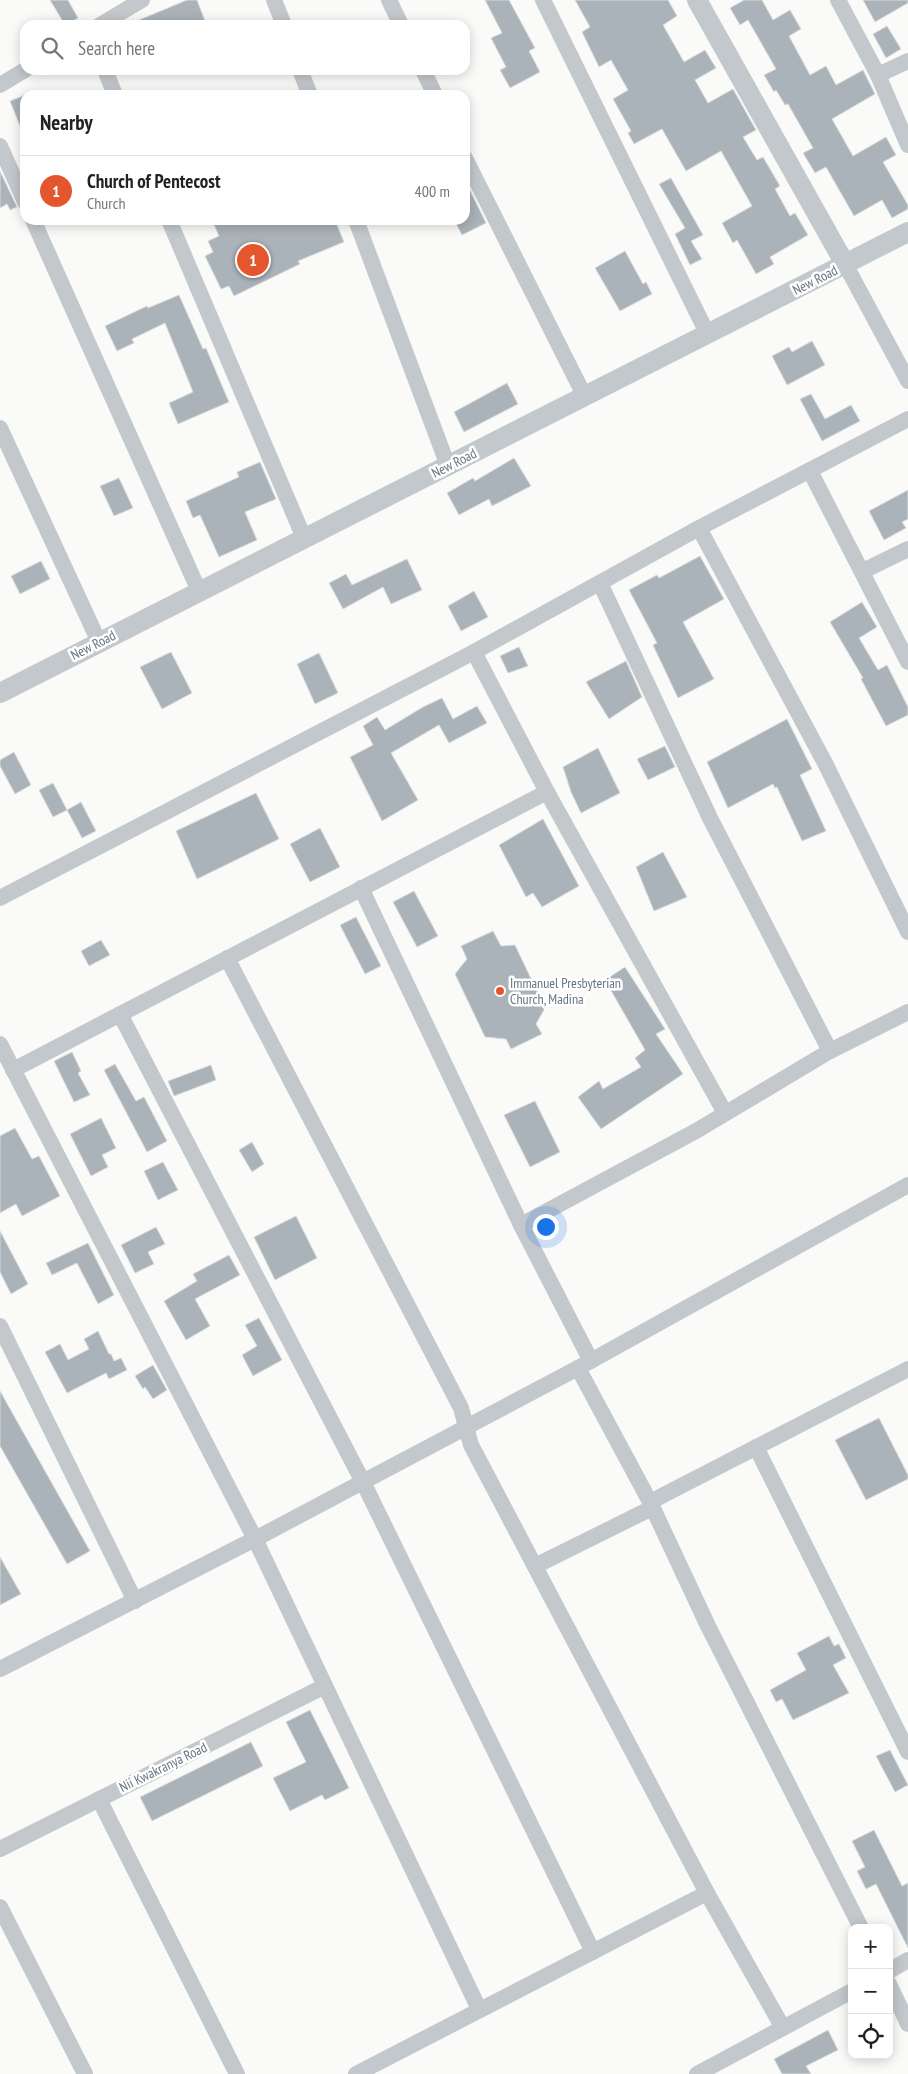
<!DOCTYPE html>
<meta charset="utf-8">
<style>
:root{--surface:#fff;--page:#f6f6f6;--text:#222;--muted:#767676;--line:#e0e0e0;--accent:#e4572e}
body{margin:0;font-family:"PT Sans Narrow",sans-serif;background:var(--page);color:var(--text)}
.controls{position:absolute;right:15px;bottom:15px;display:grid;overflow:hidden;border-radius:10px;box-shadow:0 2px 12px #0003}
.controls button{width:45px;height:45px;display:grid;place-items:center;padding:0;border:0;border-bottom:1px solid var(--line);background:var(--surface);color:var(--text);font:25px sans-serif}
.you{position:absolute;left:545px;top:1226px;width:18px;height:18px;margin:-12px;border:4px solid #fff;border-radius:50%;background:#1a73e8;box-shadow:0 0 0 8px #1a73e833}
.badge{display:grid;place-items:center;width:32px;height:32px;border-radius:50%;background:var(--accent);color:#fff;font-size:16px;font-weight:700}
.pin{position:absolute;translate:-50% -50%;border:2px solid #fff;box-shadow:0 1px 5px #0006}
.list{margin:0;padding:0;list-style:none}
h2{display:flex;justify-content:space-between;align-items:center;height:65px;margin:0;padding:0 20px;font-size:21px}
h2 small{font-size:16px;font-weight:400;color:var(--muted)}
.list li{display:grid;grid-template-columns:32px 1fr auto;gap:15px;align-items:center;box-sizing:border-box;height:70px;padding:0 20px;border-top:1px solid var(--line)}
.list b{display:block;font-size:19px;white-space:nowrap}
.list p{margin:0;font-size:16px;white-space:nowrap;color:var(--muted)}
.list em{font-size:16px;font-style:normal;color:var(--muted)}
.icon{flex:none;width:28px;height:28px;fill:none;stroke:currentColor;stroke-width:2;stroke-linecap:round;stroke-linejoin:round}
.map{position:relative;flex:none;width:908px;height:2074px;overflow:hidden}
.search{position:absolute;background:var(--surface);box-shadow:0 2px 12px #0003;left:20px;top:20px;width:450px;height:55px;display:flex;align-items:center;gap:12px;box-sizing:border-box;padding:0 18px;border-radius:15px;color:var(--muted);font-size:19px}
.panel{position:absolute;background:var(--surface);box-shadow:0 2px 12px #0003;left:20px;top:90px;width:450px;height:135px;border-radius:15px}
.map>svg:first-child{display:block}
</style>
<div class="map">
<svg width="908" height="2074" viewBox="0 0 908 2074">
<rect width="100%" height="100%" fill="#fafaf8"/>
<!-- building -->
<g fill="#aab3b9" stroke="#dcdcda">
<polygon points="50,0 68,0 78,18 65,25"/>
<polygon points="187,0 197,0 205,21 196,25 127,25"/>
<polygon points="485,0 509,0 535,48 529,51 540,72 510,88 500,70 506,67 491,38 502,33"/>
<polygon points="575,0 668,0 677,16 663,25 684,62 705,50 716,68 695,80 708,103 733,89 756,130 743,137 757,160 763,157 780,186 775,189 790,216 795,213 808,235 770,257 774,264 756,274 737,240 733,243 722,223 752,206 721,151 686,171 662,129 634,144 628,133 631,131 613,99 628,90 611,60 599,67 582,32 590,27"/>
<polygon points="744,0 762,0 773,20 790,10 801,29 789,36 810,75 826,66 836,85 863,70 875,94 832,119 853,156 886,137 896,155 883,162 908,205 908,209 892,218 882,200 854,216 826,167 815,173 803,153 813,148 788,104 785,105 776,90 774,92 764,75 776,69 748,20 740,25 730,8"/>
<polygon points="863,0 908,0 908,3 875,22"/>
<polygon points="887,26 901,49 886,58 873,34"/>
<polygon points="25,95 25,136 24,136 10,101"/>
<polygon points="0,171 17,207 10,210 7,204 0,208"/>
<polygon points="671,178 703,235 691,241 702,259 690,265 675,234 685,228 659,184"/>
<polygon points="465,180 486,223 462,235 454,220 465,220"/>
<polygon points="212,220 335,220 344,242 298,261 300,264 234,296 229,286 221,289 205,256 213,252 208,241 219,236"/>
<polygon points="625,251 643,284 646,282 652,294 620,311 595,268"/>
<polygon points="179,295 203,349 206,348 229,402 178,424 169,403 193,392 165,323 132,339 134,343 117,351 105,326 147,306 148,308"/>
<polygon points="812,341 825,365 787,385 772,356 789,347 792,352"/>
<polygon points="507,383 518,404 464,432 454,412"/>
<polygon points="811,394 825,419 851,405 860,421 822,441 800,399"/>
<polygon points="514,458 531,486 492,506 489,499 459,515 447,493 473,478 475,481"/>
<polygon points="260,462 276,499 245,512 257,540 219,557 200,515 193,518 186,501 239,477 237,472"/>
<polygon points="119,478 133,508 114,516 100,486"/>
<polygon points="908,490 908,519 902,522 906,528 884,540 869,511"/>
<polygon points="700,556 724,599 683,622 714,679 678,698 653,645 657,643 629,590 657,575 659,578"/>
<polygon points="407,559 422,590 391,604 383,587 343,609 329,583 346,574 352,585"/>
<polygon points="41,561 50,579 20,594 11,576"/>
<polygon points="474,591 488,617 461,631 448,606"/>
<polygon points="862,602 877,627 859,638 878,670 887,665 908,707 908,715 886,726 861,679 863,678 830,622"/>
<polygon points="519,647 528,666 508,673 500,656"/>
<polygon points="171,652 192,693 162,709 140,667"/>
<polygon points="319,653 338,693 315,704 297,664"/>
<polygon points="626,661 642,697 609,719 586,682"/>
<polygon points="442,698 453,719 477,706 487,723 449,743 439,725 391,753 418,800 382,821 350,757 373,745 363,726 377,717 385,730 423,707"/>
<polygon points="787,719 812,769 800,775 826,831 802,841 777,787 775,788 773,784 728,808 707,762"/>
<polygon points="665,746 675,767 648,780 637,759"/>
<polygon points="598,748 620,793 581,813 571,792 563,767"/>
<polygon points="14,752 31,785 15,794 0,766 0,760"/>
<polygon points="53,783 67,810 81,802 96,831 82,838 67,810 53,817 39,790"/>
<polygon points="256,793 279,839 197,879 176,831"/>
<polygon points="543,819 579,886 542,907 533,893 526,897 499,845"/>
<polygon points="320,828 340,867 310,882 290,844"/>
<polygon points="663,852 687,897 654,911 636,867"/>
<polygon points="414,891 438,936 417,947 393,902"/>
<polygon points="356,917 381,966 365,974 340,925"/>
<polygon points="493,931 501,946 515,945 545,1008 536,1024 542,1034 511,1049 506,1039 485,1037 455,974 467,959 461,946"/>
<polygon points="101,940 110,955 89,966 81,951"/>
<polygon points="625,967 665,1029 656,1034 683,1074 601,1129 578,1097 599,1081 603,1089 641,1067 635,1058 645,1050 605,980"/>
<polygon points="72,1052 81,1071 78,1073 90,1095 74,1102 54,1061"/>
<polygon points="115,1064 136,1101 144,1097 167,1141 147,1152 104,1070"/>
<polygon points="211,1065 216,1080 174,1096 168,1081"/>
<polygon points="535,1101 560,1152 530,1167 504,1115"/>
<polygon points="101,1118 116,1148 102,1155 108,1167 91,1176 70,1134"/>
<polygon points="15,1128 32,1159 39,1156 60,1196 22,1216 16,1204 0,1213 0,1136"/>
<polygon points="252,1142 264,1164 252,1172 239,1150"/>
<polygon points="163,1162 178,1190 158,1200 144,1171"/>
<polygon points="296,1216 317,1258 275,1280 254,1237"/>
<polygon points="156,1227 165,1244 148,1252 154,1264 135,1273 121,1245"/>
<polygon points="0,1231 28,1284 11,1294 0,1272"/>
<polygon points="88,1243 114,1295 98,1304 77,1263 52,1275 46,1263"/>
<polygon points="229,1255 240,1275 195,1299 210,1326 186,1340 164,1301 197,1281 193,1274"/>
<polygon points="259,1318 282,1360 253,1376 242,1355 257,1346 245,1325"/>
<polygon points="98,1331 109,1354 111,1354 114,1361 121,1358 127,1370 109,1379 106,1373 67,1393 45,1352 60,1344 68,1360 89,1349 84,1339"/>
<polygon points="153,1365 167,1390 153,1399 145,1387 143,1389 135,1376"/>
<polygon points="0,1391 90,1551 67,1564 0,1446"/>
<polygon points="879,1418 908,1475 908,1479 866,1500 835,1440"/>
<polygon points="0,1557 21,1594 0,1605"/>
<polygon points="829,1636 834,1646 839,1644 846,1658 833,1665 849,1693 793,1720 782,1699 776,1702 770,1690 806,1670 797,1653"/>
<polygon points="310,1710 349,1788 325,1800 322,1795 290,1811 273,1778 306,1762 286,1722"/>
<polygon points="251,1742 263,1766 152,1821 140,1797"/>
<polygon points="890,1750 908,1785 895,1792 876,1756"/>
<polygon points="874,1830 902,1886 908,1883 908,1948 876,1884 866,1889 857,1871 865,1867 852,1841"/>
<polygon points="828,2030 838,2050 806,2066 811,2074 782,2074 774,2059"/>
</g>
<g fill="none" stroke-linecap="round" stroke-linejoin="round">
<!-- minor -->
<g stroke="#c3c8cc" stroke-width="16">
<polyline points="274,0 284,25"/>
<polyline points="389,0 401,25"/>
<polyline points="543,0 708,335"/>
<polyline points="838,0 878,75 908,145"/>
<polyline points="100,25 142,0"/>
<polyline points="105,70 115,95"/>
<polyline points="300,70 310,95"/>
<polyline points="423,70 435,95"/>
<polyline points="878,75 908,61"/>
<polyline points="0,85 25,70"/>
<polyline points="0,146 25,202"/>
<polyline points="465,158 585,397"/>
<polyline points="33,220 199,591"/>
<polyline points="169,220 304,538"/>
<polyline points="356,220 448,466"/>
<polyline points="845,264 908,381"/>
<polyline points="0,428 99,642"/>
<polyline points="810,471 908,662"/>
<polyline points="699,528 825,763 908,932"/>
<polyline points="863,571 908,549"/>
<polyline points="600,583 710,818 830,1051"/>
<polyline points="474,652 547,792 725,1113"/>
<polyline points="361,888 521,1225 591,1361"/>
<polyline points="0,898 474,652 699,528 908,419"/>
<polyline points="227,958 461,1408 471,1445 707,1893 783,2028"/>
<polyline points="120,1014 363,1482 593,1952"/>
<polyline points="0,1044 255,1539 479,2009"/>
<polyline points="13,1070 547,792"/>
<polyline points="521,1225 696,1131 830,1051 908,1012"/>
<polyline points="0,1326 135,1601"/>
<polyline points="578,1368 650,1502 708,1626 861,1928"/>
<polyline points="756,1447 908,1752"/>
<polyline points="650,1502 908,1369"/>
<polyline points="535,1566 652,1508"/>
<polyline points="0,1669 255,1539 578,1368 908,1185"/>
<polyline points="99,1799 237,2074"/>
<polyline points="0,1849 325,1686"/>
<polyline points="0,1907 85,2074"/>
<polyline points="889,1971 908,1960"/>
<polyline points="889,1984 908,2024"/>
<polyline points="356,2074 707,1893"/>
<polyline points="697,2074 852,1991"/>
</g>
<!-- tertiary -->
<g stroke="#c3c8cc" stroke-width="20">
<polyline points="697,0 845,264"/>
<polyline points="0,693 908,232"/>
</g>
</g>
<!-- markers -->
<circle fill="#e4572e" stroke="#fff" stroke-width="2" cx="500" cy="991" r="5"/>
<g text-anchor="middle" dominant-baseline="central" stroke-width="5" stroke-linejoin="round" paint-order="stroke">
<!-- street labels -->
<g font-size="14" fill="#657683" stroke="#fff">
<text transform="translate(815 280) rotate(-27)">New Road</text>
<text transform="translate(454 463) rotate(-27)">New Road</text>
<text transform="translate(93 645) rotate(-27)">New Road</text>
<text transform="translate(163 1767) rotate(-26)">Nii Kwakranya Road</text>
</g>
<!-- poi labels -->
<g font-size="14" fill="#657683" stroke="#fff" text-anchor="start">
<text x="510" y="983">Immanuel Presbyterian<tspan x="510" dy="16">Church, Madina</tspan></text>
</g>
</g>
</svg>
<div class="controls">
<button>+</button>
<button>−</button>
<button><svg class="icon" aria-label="locate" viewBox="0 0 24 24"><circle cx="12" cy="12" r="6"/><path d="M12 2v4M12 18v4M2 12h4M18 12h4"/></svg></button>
</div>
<div class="you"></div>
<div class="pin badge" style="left:253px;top:260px">1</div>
<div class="search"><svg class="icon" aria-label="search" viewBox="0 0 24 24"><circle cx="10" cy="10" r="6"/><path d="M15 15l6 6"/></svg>Search here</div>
<section class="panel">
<h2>Nearby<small></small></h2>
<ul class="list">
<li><span class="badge">1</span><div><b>Church of Pentecost</b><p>Church</p></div><em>400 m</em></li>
</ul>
</section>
</div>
